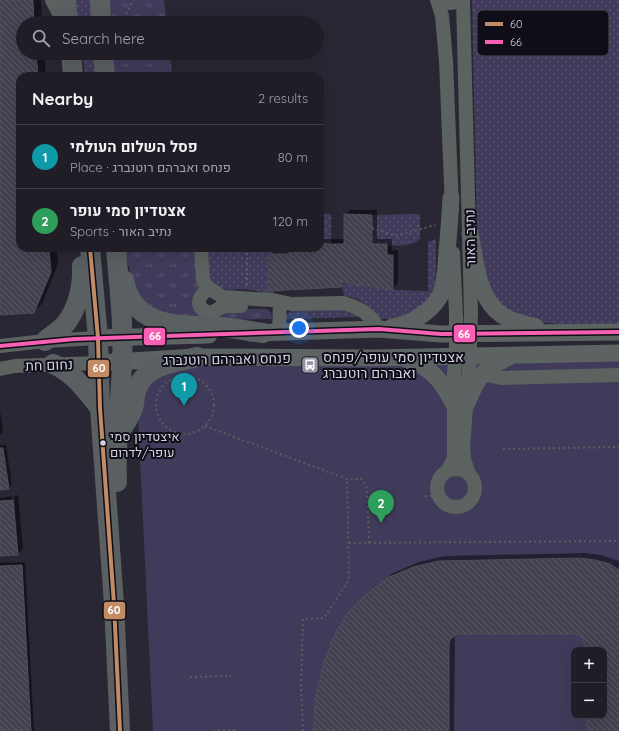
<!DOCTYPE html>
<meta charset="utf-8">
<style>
:root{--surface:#201d27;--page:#2d2a33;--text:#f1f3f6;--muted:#a2a2a7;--line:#3d3b44;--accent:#0f766e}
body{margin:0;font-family:Quicksand,Heebo,sans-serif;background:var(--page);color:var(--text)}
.controls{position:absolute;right:12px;bottom:12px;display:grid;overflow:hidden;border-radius:8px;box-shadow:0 4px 16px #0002}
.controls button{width:36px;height:36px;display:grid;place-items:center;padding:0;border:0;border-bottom:1px solid var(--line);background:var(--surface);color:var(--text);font:20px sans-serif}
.you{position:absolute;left:299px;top:328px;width:14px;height:14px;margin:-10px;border:3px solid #fff;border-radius:50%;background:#1a73e8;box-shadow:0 0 0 6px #1a73e833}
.badge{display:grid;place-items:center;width:26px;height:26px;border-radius:50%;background:var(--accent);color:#fff;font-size:13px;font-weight:700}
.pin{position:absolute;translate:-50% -33px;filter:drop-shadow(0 1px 2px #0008)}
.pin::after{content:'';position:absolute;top:21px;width:14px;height:12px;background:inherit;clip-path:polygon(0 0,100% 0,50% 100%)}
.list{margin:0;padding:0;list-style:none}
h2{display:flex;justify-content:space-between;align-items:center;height:52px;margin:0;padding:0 16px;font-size:17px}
h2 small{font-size:13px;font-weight:400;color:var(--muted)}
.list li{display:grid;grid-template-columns:26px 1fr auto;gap:12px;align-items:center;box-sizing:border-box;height:64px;padding:0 16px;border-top:1px solid var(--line)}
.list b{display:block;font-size:15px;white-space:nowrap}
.list p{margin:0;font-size:13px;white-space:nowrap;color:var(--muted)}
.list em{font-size:13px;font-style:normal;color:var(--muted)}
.icon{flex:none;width:22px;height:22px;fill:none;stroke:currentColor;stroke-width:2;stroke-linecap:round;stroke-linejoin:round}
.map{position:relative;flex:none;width:619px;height:731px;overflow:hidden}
.search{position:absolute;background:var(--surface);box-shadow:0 4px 16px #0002;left:16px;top:16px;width:308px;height:44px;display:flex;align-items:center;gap:10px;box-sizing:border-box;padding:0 14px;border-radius:22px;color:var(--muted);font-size:15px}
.panel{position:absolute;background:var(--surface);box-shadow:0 4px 16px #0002;left:16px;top:72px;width:308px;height:180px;border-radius:12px}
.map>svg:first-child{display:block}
</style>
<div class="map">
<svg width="619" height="731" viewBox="0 0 619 731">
<defs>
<pattern id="grass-dots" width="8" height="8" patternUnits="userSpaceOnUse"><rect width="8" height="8" fill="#403b5a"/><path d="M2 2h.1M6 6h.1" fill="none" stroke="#5b5671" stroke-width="1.8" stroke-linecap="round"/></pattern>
<pattern id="park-tufts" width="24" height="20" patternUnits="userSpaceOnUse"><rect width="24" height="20" fill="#403b5a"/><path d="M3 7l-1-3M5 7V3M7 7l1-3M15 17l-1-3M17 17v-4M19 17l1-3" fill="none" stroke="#5b5671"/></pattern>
<pattern id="building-back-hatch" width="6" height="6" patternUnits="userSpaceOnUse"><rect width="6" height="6" fill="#444050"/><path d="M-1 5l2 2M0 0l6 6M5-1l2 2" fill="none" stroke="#5e5b69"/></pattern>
</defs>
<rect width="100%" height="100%" fill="#2a2734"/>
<!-- grass -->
<g fill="url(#grass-dots)">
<polygon points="74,0 91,0 92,23 78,23"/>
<polygon points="472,0 619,0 619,324 567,325 538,322 516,316 499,304 488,289 477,235"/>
<polygon points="82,53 95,53 96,76 85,76"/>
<rect x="320" y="214" width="11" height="30"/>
<path d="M 420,214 L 420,239 C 408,249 387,245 372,244 L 372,215 Z"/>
<path d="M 436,239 C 435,270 443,311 402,317 C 396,318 386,320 380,318 C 378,317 375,313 373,312 C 362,302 359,298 344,296 L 342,282 L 393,290 L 428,291 L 428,242 Z"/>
<path d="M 208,248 L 289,248 L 289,254 L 269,254 L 268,291 L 274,291 L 274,295 C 266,295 261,292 253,290 C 235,287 226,295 210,281 Z"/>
<polygon points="341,307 353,312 359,317 285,319 287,314 291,310"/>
</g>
<!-- park -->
<g fill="url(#park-tufts)">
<polygon points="109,0 164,0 167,23 111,23"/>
<polygon points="113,53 170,53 172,76 114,76"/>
<path d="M 126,248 L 197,248 L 201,290 L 195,303 L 229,309 L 266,309 C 271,311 272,314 272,319 L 217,320 L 160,317 L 140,305 L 126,257 Z"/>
</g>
<!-- pitch -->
<path fill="#403b5a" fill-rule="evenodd" d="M 619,359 L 619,731 L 153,731 L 137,395 L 163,366 ZM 574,650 L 604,650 L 604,716 L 574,716 Z"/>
<!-- shadow -->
<g fill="#0007">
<polygon points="0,0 41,0 42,23 23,23 23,53 44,53 46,76 20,76 20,248 57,248 58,264 42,304 34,312 0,314"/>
<polygon points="350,210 377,210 377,239 392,239 392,250 398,250 398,283 393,288 345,282 341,286 270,255 275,249 320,248 320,239 345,239 345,215"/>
<polygon points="0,410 3,432 0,435"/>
<polygon points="0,445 6,445 12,484 9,488 0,489"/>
<polygon points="18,495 23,549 17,554 0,555 0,498 12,496 16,550 18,550 14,496"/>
<polygon points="586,553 601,555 619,561 619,731 588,731 588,716 604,716 604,650 587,650 583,636 576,633 457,633 455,635 454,731 315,731 346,616 371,591 393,573 419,562 445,556"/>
<polygon points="25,562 34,731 0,731 0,563"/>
</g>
<!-- building -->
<g fill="url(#building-back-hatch)" stroke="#504d59">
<polygon points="0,0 32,0 33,1 34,23 23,23 23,53 36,53 38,76 20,76 20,248 49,248 51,272 34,313 0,315"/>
<polygon points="344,214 372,215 372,244 387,244 387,255 393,255 393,290 342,282 342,287 268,291 269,254 289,254 289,248 320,248 320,244 344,244"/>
<polygon points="0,448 3,448 9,489 0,490"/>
<polygon points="13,500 18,555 0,556 0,501"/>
<polygon points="580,558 595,560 610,564 619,570 619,731 587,731 587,716 604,716 604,650 586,650 586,647 582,637 575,634 458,634 450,639 449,645 449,731 313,731 316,694 323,666 331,643 345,616 364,596 387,578 413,567 439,561"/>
<polygon points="22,565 31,731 0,731 0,566"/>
</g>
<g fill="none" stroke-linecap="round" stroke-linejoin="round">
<!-- path -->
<g stroke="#5a5d5e" stroke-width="2" stroke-dasharray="2 3" stroke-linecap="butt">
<polyline points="122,23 133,0"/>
<polyline points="372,228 396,236 435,225"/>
<polyline points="320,242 327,244"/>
<polyline points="247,248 247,287"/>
<circle cx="185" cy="405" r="29"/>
<polyline points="205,426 347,479 362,479 367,488 369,543"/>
<polyline points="503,449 619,447"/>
<polyline points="425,496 438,496"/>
<polyline points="349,543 619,541"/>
<polyline points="190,677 231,676"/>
<polyline points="213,731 237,730"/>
<polyline points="303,731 301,686 303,619 324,618 349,580 347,479"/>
</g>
<!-- minor -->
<g stroke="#5b625f" stroke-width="14">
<polyline points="52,0 64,23"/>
<polyline points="437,0 442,16 446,61 452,209"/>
<path d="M 439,0 C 446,4 453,4 460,0"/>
<polyline points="463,0 471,313 470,333 470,355 463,446 464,459 469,474"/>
<polyline points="201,248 203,280 207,287 223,297 272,300 292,304 344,303 355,307 364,312 373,320 379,329"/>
<path d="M 210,289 C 199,293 193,308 208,312 C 215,314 218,307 225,306 C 230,306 236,306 241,306"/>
<polyline points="279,332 280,303"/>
<polyline points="0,346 45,341 98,338"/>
<polyline points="0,369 15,366 98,363"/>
<polyline points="483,374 501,378 619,375"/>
<circle cx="456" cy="488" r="19"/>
<polyline points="448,470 454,458 454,372 456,356 456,313 453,253"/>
</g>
<!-- major -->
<g stroke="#5d6363" stroke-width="17">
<path d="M 470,234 C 476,262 477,299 503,316 C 513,322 525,324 536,327"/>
<path d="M 392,327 C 410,325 431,312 440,296 C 446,282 446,265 447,250 C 449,233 450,215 451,198"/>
<polyline points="250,333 379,329 441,334 619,332"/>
<polyline points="98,338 209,335"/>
<path d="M 408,360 C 433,367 444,385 455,406"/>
<polyline points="98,363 197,357 373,358 619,353"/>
<path d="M 466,405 C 478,377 481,370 509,357"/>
</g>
<!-- highway -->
<g stroke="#5a6062" stroke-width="20">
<polyline points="66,0 68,23"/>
<polyline points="100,0 101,23"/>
<polyline points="71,53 73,76"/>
<polyline points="103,53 105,76"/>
<polyline points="90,248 98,338 100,408 114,604 120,731"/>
<path d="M 116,248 C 119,286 124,324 122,362 C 121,401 115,442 117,482"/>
<path d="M 124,280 C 133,329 181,325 220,327 C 234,328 249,331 263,333"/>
<path d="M 45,341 C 52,335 61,330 67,322 C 78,307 83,285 82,266"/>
<path d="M 53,364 C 74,373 86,391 100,408"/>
<path d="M 120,432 C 124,425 131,416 133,408 C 135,403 134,397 136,392 C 143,365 173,363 197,357"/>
</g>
<defs>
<polyline id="bus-1" points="90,248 98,338 100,408 114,604 120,731"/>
<polyline id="bus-2" points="0,346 75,339 379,329 441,334 619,332"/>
</defs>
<!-- bus-1 casing -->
<use href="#bus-1" stroke="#0f0d17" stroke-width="7"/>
<!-- bus-2 casing -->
<use href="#bus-2" stroke="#0f0d17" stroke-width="7"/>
<!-- bus-1 -->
<use href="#bus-1" stroke="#c18c65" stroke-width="4"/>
<!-- bus-2 -->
<use href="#bus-2" stroke="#f860b3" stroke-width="4"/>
</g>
<!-- icons -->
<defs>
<symbol id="bus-square" viewBox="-11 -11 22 22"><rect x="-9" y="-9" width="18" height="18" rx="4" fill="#9796a4" stroke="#0f0d17"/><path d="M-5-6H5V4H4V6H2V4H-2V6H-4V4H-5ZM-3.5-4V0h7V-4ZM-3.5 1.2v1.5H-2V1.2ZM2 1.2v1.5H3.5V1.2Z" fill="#fff"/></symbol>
</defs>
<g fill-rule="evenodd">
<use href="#bus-square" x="300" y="355" width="20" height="20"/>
</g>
<!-- markers -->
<circle fill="#d2d1e0" stroke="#0f0d17" stroke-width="1.5" cx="103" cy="443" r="3.5"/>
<g text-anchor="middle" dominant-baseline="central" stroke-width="4" stroke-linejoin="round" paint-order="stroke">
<!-- bus labels -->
<g font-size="13" fill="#d2d1e0" stroke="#0f0d17" text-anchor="start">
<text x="110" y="436">איצטדיון סמי<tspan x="110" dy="16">עופר/לדרום</tspan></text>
</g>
<!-- street labels -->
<g font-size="14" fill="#d2d1e0" stroke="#0f0d17">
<text transform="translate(470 238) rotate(-91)">נתיב האור</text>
<text transform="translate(227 359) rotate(-1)">פנחס ואברהם רוטנברג</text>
<text transform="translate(49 365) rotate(-2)">נחום חת</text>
</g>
<!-- poi labels -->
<g font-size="14" fill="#d2d1e0" stroke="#0f0d17" text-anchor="start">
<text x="323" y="357">אצטדיון סמי עופר/פנחס<tspan x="323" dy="16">ואברהם רוטנברג</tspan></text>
</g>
</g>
<!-- legend -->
<rect x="477" y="10" width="132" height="46" rx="6" fill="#0f0d17" stroke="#4a4853" stroke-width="1"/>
<rect x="485" y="22" width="18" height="4" fill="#c18c65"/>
<rect x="485" y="40" width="18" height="4" fill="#f860b3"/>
<g font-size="11" fill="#d2d1e0">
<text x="510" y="28">60</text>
<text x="510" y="46">66</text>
</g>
<g stroke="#0f0d17" stroke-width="1.5">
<rect x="453" y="324" width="23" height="19" rx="4" fill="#f860b3"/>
<rect x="143" y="327" width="23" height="19" rx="4" fill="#f860b3"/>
<rect x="87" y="359" width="23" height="19" rx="4" fill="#c18c65"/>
<rect x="103" y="601" width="23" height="19" rx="4" fill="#c18c65"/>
</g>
<g font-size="11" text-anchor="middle" font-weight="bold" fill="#fff">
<text x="464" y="338">66</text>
<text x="155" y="340">66</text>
<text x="99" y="372">60</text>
<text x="114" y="614">60</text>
</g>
</svg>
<div class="controls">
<button>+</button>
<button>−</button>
</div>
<div class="you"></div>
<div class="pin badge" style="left:184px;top:406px;background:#0f9aa8">1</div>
<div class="pin badge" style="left:381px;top:523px;background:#2e9e5b">2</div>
<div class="search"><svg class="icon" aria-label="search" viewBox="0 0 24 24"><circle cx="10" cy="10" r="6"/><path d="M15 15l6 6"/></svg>Search here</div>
<section class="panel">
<h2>Nearby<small>2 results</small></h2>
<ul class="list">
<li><span class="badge" style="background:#0f9aa8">1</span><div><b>פסל השלום העולמי</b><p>Place · פנחס ואברהם רוטנברג</p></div><em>80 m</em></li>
<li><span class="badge" style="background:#2e9e5b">2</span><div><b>אצטדיון סמי עופר</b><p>Sports · נתיב האור</p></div><em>120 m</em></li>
</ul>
</section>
</div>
